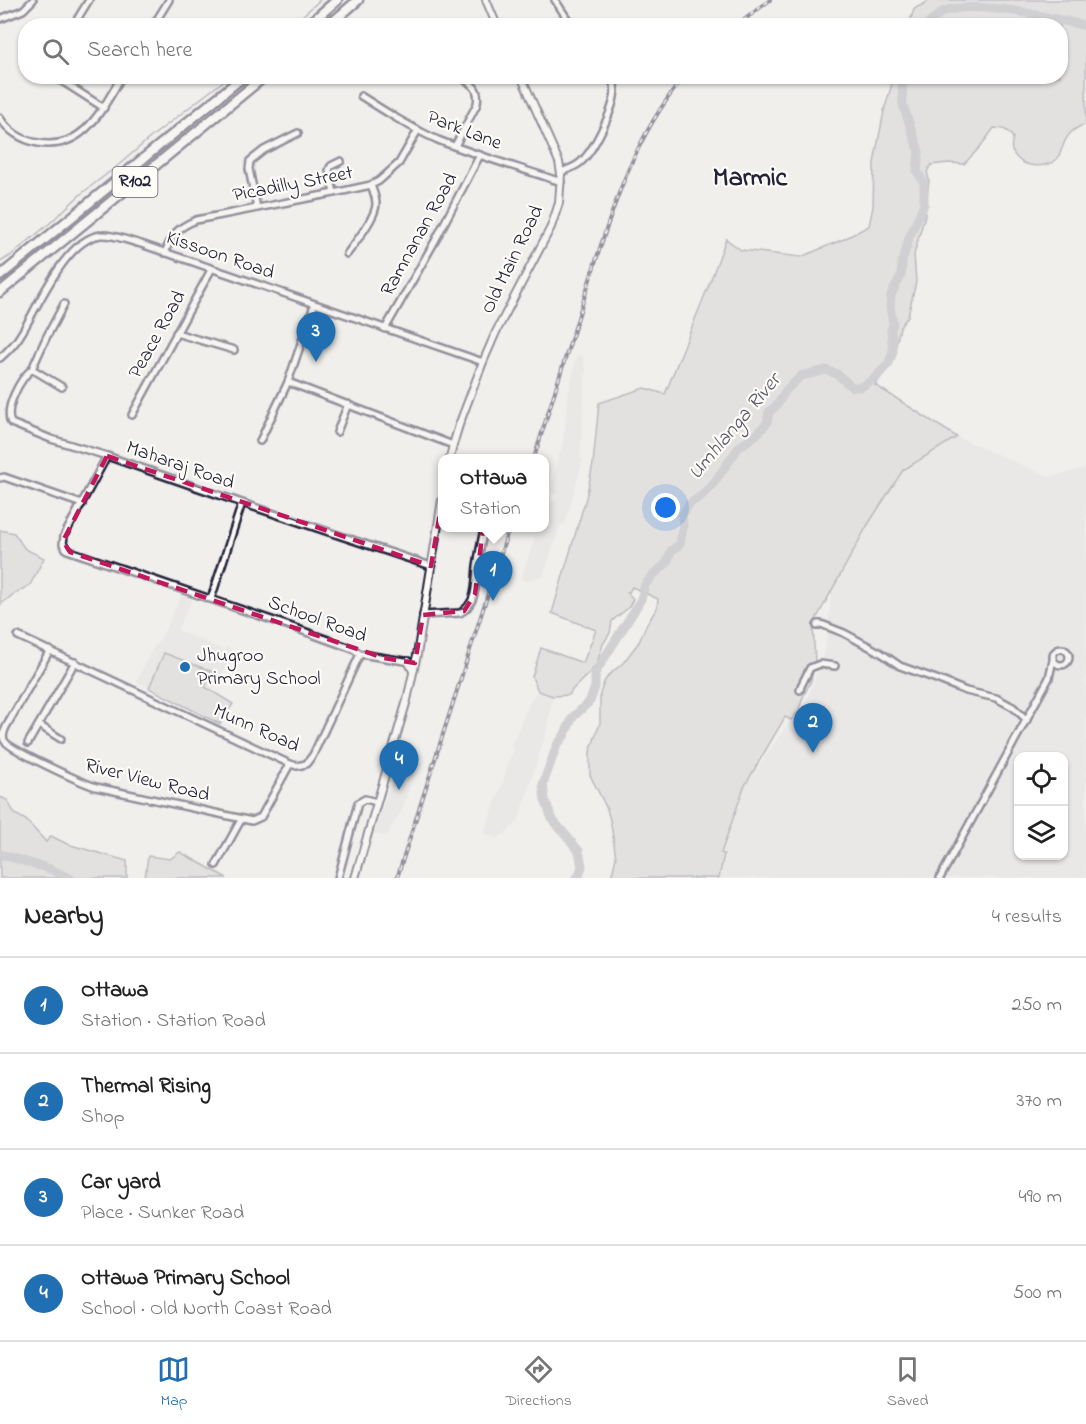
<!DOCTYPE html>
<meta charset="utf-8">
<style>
:root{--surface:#fff;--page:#f6f6f6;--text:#222;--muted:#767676;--line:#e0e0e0;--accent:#1f6fb2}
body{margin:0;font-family:"Indie Flower",sans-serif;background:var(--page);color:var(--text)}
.controls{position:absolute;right:18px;bottom:18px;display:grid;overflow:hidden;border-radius:12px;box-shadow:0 2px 4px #0004}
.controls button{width:54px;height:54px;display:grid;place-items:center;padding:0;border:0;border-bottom:2px solid var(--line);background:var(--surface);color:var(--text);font:30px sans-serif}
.you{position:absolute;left:666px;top:508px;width:21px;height:21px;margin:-15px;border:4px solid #fff;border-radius:50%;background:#1a73e8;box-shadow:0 0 0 9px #1a73e833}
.badge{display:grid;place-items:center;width:39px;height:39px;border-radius:50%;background:var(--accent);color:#fff;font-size:20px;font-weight:700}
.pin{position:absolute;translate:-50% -50px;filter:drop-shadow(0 2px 3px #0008)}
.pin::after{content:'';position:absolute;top:32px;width:21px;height:18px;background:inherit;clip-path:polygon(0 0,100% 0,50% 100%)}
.popup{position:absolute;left:438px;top:454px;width:111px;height:78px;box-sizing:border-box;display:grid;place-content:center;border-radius:12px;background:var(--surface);filter:drop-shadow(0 2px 4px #0005);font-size:20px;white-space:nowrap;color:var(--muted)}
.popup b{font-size:22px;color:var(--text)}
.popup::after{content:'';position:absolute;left:50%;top:100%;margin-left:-12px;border:12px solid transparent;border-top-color:var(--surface)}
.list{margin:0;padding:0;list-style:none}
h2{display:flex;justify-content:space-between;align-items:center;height:78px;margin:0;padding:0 24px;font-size:26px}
h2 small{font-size:20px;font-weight:400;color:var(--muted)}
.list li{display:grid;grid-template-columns:39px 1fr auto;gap:18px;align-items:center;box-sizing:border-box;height:96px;padding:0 24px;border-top:2px solid var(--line)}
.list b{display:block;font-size:22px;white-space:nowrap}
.list p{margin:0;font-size:20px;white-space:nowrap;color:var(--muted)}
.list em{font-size:20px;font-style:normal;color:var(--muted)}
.icon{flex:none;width:33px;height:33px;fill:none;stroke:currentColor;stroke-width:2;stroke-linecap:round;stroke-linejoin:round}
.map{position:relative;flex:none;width:1086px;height:878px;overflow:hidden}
.search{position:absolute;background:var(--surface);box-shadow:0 2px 4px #0004;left:18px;right:18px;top:18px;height:66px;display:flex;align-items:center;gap:15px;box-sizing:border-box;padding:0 21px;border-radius:24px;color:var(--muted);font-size:22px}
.sheet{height:462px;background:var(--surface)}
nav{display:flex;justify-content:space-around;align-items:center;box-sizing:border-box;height:84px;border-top:2px solid var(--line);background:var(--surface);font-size:16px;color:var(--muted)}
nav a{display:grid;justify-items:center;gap:3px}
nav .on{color:var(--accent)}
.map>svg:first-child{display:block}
</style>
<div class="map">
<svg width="1086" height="878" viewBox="0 0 1086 878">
<rect width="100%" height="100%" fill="#f0efec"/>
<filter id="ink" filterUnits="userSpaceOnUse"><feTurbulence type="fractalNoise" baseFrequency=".0167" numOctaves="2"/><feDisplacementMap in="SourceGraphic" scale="12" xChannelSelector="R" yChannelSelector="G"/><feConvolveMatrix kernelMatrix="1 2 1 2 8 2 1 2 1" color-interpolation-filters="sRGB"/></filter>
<g filter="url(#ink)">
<!-- built -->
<g fill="#e0e0df" fill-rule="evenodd">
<polygon points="577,355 584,356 583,362 586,368 580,458 583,459 565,524 560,526 543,576 527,581 521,579 538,528 544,528 544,505 545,500 555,502 557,495 551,492 558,459 563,443 569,392"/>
<path d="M 957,437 L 1050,477 L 1086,468 L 1086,878 L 719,878 L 724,855 L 721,853 L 744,787 L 791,720 L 798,712 L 804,708 L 825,652 L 832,591 L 867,526 L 903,470 ZM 1018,756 L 1064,756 L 1064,856 L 1018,856 Z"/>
<polygon points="182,595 193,598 177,630 224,650 226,647 235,652 212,691 233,704 220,724 136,681 152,650 162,636"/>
<polygon points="538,691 553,696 547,729 518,822 498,839 484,833 503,782 509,760 514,751 511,746 531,699"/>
<polygon points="410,746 416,751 418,760 401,813 394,822 388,835 383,836 374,833 401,751"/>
</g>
<!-- green -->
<g fill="#d2d1d1" stroke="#7a7a86" stroke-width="1.5">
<path d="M 931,0 L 1086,0 L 1086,124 C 1074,128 1067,134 1063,146 C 1061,150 1060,155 1057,159 C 1048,168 1027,168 1018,159 C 1011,152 1010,147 1013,138 C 1008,130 1004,128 994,128 L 980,147 L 964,164 L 948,163 L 931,165 L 927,172 L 929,180 L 925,215 L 914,254 L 916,282 L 908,316 L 900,327 L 893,358 L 887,369 L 875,385 L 957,437 L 903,470 L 867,526 L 813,625 L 815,662 L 811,681 L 803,697 L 798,712 L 791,720 L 785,717 L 744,787 L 721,853 L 724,854 L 719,878 L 611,878 L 616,858 L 611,824 L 607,809 L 590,775 L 590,752 L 600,723 L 600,694 L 604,682 L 608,676 L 623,663 L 639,642 L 647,624 L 657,608 L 658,599 L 632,587 L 629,592 L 627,592 L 633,599 L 628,608 L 612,621 L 610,633 L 603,644 L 597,663 L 591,671 L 572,690 L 569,695 L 553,696 L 538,691 L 532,677 L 541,648 L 583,663 L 596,630 L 552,613 L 586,498 L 593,464 L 599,403 L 644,388 L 665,394 L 710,282 L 726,239 L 741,250 L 801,257 L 844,239 L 869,226 L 873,207 L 874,163 L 884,111 L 894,77 L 1060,76 L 1060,26 L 909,25 L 914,9 Z"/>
<polygon points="0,530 14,533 25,549 44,558 30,585 14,594 0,605"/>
<polygon points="164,653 213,672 205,687 233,704 220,724 149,688"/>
<polygon points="0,797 7,800 15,814 26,820 46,842 51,836 67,844 127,861 127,878 0,878"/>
<polygon points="180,852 227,878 145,878 148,856 170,859"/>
</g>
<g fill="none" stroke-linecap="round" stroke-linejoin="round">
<!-- stream -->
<g stroke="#737381" stroke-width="1.5">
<polyline points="291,26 320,0"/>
<polyline points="0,262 10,256 50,223 81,194 121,163 151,137 230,76"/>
<polyline points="0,859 2,855"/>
</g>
<!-- river -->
<g stroke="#a9a9b0" stroke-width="9">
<path d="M 926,26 C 932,21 938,14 944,11 C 979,0 1049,17 1086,26"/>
<polyline points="0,854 50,869 70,878"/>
<polyline points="576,878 579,876 582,866 579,851 552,819 545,800 543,784 557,745 564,736 573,717 590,701 595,687 595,673 634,611 641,599 645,585 654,574 667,563 671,551 680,544 683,526 682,516 689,504 700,497 711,487 739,447 757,434 767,423 769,412 777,405 786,390 801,376 826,370 837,374 852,387 861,387 875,378 889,363 893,351 891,331 893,323 890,307 891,295 901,276 902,262 909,238 924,204 924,183 917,171 919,152 903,105 902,76"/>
</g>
<defs>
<g id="minor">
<polyline points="555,0 572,26"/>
<polyline points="0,19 23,10 33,0"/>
<polyline points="73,26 89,0"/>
<polyline points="153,26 169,0"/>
<polyline points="54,76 104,108"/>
<path d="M 361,96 C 386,112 411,128 438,140 C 478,156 520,168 561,182"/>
<path d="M 0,118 C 8,131 22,140 38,143 C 84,151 102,109 122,76"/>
<path d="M 455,146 L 477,104 C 480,88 472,84 459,76"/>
<path d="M 561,172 C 569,169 576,167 582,161 C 594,149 619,102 614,85 C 613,84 610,78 609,76"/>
<polyline points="334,193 329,170 331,166 341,161"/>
<polyline points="257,208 249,169 250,161 264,150 298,133"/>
<path d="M 165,253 C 172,234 177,228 196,220 L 334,193 L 371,185 L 379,181 L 399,163 L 418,130"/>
<path d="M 347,254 C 355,243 376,217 376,204 C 376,197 373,191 371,185"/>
<polyline points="385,329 435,241 480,155"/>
<polyline points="176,333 234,350"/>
<path d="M 0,358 C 8,351 16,343 21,334 C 38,307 65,239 101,235 C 114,234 128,241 141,244 L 483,362"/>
<polyline points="32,369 46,338 64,304"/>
<polyline points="288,382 453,445"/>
<path d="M 62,387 L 32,369 C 20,379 4,408 11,423 L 51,439 L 107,456 L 242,503 L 431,566"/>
<polyline points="132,415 211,270"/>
<polyline points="337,432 348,404"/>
<polyline points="260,441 288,382 314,305"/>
<polyline points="107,456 64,536 63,544 67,550 295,628 353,649 360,654 411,662"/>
<polyline points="0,478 4,477 82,504"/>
<polyline points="211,599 242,503"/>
<path d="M 423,615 L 460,613 C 478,603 475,583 477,566 C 479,553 482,540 484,528"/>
<polyline points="817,626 818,624 821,624 844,633 881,653 900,666 939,680 966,691 996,698 1013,707 1027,720"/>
<polyline points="18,636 290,764 297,766 306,764 313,755 360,654"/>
<circle cx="1061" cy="657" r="8"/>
<path d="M 50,650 L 6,727 C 4,731 2,735 4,740 C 7,749 83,783 96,787 L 252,821 L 261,817 L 290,764"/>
<polyline points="800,690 801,686 810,668 820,664 835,666"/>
<polyline points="39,725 61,739"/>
<polyline points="28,743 75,662"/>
<polyline points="216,865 241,820"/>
<polyline points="338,878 358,803 365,799 377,802"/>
<polyline points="940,878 1049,678 1053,660"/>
</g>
<g id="tertiary">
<polyline points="486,0 497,26"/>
<polyline points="450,458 453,445 459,425 483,362 496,332 551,227 559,203 561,174 559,162 521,76"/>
<polyline points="408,661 413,671"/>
<polyline points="355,878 407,700 417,655 442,500"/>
</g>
<g id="primary">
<polyline points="307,26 337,0"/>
<polyline points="328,26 358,0"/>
<polyline points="0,276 244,76"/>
<polyline points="0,292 265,76"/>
</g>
</defs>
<!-- minor casing -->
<use href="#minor" stroke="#22223b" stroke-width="10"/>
<!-- tertiary casing -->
<use href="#tertiary" stroke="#22223b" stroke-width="10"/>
<!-- primary casing -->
<use href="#primary" stroke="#22223b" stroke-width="13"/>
<!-- minor -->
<use href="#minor" stroke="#fdfcf7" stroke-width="5"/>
<!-- tertiary -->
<use href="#tertiary" stroke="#fdfcf7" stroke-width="6"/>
<!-- primary -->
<use href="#primary" stroke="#fdfcf7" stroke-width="8"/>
<defs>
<g id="rail">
<polyline points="736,26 770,0"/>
<path d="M 534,458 C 551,403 569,347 586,292 C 610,216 632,138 685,76"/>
<polyline points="397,878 509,528"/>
</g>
</defs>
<!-- rail casing -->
<use href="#rail" stroke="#22223b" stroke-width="4"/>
<!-- rail -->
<use href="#rail" stroke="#fdfcf7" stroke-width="1.5" stroke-dasharray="4.5" stroke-linecap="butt"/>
</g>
</g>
<!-- marked area -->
<path d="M0 0H1086V878H0ZM 107,456 L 431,566 L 442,501 L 475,509 L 484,520 L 475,594 L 464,611 L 423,615 L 415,663 L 384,658 L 70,552 L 63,541 Z" fill="#f0efec" fill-opacity=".55" fill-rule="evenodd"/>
<path fill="none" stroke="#c2185b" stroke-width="4.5" stroke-dasharray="12 8" stroke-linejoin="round" d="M 107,456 L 431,566 L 442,501 L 475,509 L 484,520 L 475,594 L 464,611 L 423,615 L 415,663 L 384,658 L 70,552 L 63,541 Z"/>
<!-- markers -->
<circle fill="#1f6fb2" stroke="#fdfcf7" stroke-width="2" cx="185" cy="667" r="6"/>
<g text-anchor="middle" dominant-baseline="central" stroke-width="4.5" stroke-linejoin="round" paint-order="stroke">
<!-- shield labels -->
<rect fill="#fdfcf7" stroke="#646373" stroke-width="1.5" x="112.5" y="167" width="45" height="30" rx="4.5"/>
<g font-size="18" font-weight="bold" fill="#22223b">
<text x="135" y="182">R102</text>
</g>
<!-- street labels -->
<g font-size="20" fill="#22223b" stroke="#fdfcf7">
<text transform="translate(464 131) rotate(21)">Park Lane</text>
<text transform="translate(293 185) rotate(-11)">Picadilly Street</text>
<text transform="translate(420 235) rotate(-61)">Ramnanan Road</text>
<text transform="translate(220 256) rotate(19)">Kissoon Road</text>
<text transform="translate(513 260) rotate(-64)">Old Main Road</text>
<text transform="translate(158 335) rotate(-61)">Peace Road</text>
<text transform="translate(180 466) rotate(19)">Maharaj Road</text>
<text transform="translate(317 620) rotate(20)">School Road</text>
<text transform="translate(256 729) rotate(24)">Munn Road</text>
<text transform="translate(147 781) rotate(14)">River View Road</text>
</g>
<!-- poi labels -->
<g font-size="20" fill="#22223b" stroke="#fdfcf7" text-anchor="start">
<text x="197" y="656">Jhugroo<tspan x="197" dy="23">Primary School</tspan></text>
</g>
<!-- water labels -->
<g font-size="21" font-style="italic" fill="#58586a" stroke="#fdfcf7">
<text transform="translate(735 427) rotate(-50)">Umhlanga River</text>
</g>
<!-- district labels -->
<g font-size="26" font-weight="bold" fill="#22223b" stroke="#fdfcf7">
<text x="750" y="179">Marmic</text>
</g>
</g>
</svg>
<div class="controls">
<button><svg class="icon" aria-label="locate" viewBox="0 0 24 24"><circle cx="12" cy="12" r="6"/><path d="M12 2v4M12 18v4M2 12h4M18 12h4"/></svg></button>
<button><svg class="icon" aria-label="layers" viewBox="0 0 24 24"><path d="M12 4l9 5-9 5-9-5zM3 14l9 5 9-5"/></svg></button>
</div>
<div class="you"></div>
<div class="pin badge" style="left:493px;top:601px">1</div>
<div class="popup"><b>Ottawa</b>Station</div>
<div class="pin badge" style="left:813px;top:753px">2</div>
<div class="pin badge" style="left:316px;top:362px">3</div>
<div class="pin badge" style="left:399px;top:790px">4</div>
<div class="search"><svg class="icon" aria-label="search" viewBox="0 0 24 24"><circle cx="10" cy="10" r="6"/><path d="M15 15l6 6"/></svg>Search here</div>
</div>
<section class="sheet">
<h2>Nearby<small>4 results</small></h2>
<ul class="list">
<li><span class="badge">1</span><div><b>Ottawa</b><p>Station · Station Road</p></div><em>250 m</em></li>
<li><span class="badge">2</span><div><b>Thermal Rising</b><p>Shop</p></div><em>370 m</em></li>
<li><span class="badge">3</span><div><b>Car yard</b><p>Place · Sunker Road</p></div><em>490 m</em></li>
<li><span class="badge">4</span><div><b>Ottawa Primary School</b><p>School · Old North Coast Road</p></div><em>500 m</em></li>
</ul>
</section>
<nav>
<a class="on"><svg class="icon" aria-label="map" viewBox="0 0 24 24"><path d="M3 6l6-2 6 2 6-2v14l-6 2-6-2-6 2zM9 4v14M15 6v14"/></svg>Map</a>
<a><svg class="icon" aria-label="directions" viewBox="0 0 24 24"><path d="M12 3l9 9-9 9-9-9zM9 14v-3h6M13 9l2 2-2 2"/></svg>Directions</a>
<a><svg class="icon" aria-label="saved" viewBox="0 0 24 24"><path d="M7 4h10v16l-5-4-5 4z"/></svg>Saved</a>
</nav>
